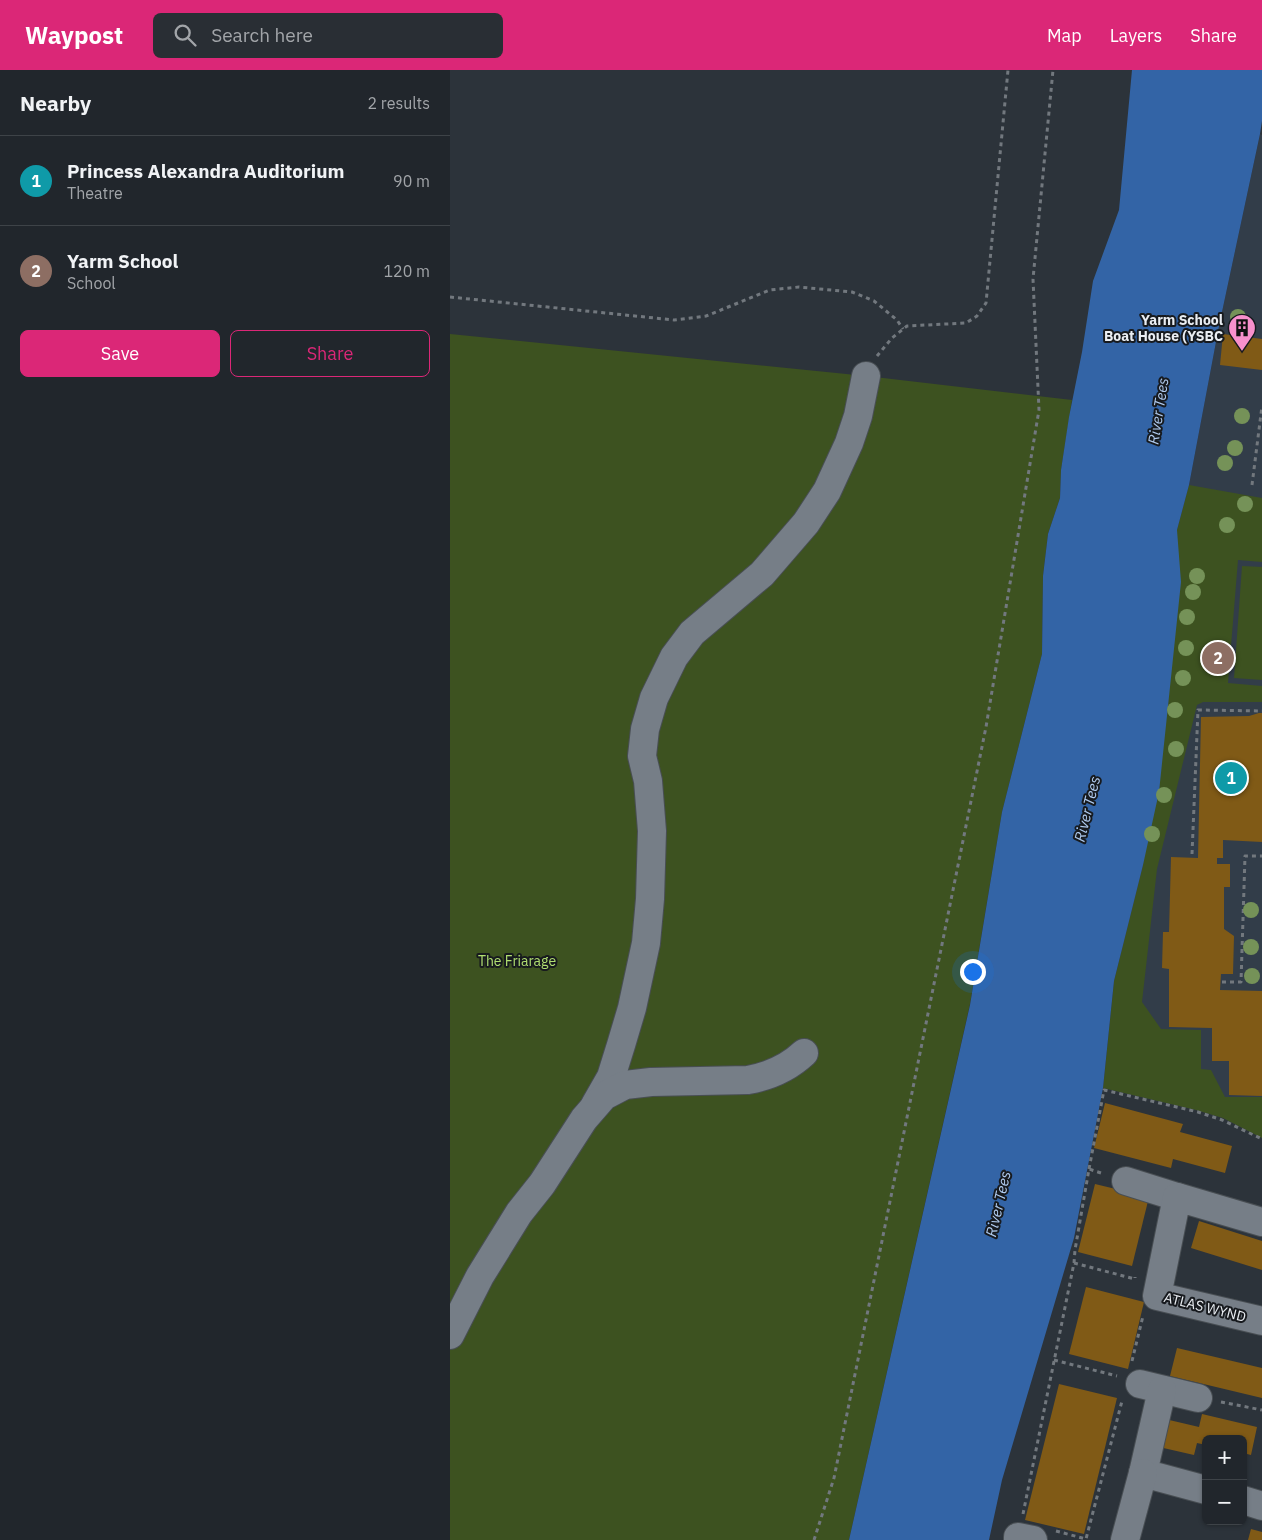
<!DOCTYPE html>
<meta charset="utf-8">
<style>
:root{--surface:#21262c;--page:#292e34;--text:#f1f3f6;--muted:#a2a5a9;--line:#3e4348;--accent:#db2777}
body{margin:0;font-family:"IBM Plex Sans",sans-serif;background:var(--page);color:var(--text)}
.controls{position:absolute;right:15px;bottom:15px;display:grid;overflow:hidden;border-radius:8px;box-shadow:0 1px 4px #0004}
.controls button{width:45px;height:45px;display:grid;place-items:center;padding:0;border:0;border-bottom:1px solid var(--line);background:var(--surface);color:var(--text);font:25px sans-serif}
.you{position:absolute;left:522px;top:901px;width:18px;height:18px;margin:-12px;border:4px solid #fff;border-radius:50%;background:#1a73e8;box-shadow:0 0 0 8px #1a73e833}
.badge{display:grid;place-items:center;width:32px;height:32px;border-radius:50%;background:var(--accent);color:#fff;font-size:16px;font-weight:700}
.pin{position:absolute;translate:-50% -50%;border:2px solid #fff;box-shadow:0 1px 5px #0006}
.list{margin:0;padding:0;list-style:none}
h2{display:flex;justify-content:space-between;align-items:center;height:65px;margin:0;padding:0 20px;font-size:21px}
h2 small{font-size:16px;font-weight:400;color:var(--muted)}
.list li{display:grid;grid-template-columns:32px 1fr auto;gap:15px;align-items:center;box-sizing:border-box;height:90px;padding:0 20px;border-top:1px solid var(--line)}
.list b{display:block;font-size:19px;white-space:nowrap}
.list p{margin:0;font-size:16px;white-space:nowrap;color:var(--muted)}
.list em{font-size:16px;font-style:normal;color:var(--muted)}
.actions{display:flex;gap:10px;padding:15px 20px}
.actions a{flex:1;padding:11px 0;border:1px solid var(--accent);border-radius:8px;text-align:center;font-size:18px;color:var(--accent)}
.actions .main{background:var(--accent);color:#fff}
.icon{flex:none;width:28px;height:28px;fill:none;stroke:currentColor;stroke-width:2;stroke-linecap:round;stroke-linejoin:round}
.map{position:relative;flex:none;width:812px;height:1470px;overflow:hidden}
header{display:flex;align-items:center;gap:30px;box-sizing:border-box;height:70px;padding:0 25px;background:var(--accent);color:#fff}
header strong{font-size:24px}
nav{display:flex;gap:28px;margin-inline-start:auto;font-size:18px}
.search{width:350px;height:45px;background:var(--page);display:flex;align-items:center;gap:12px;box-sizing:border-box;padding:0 18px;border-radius:8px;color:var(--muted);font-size:19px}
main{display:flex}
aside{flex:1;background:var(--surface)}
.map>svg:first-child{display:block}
</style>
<header>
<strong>Waypost</strong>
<div class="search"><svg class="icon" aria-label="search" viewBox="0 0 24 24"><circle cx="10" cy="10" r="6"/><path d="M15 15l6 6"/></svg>Search here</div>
<nav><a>Map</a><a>Layers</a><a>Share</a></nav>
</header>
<main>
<aside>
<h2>Nearby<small>2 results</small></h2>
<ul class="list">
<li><span class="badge" style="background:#0f9aa8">1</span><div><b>Princess Alexandra Auditorium</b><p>Theatre</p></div><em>90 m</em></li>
<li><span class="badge" style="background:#8d6e63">2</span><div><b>Yarm School</b><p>School</p></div><em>120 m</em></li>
</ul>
<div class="actions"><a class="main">Save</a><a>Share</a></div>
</aside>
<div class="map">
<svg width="812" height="1470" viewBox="0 0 812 1470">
<rect width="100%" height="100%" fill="#2c333a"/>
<!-- built -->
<polygon fill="#323d49" points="810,64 812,65 812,1068 773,1048 746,1040 653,1018 727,460 739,415 769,256"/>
<!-- green -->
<g fill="#3d5220">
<polygon points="0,264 416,306 622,330 611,400 610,428 598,464 593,506 592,584 552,742 520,934 399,1470 0,1470"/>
<polygon points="739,415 812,428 812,492 788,490 778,613 812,616 812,632 753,632 747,635 707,799 692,932 711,959 751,960 751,999 761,1000 775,1027 812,1027 812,1068 773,1048 746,1040 653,1018 664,911 693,795 727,460"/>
<polygon points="792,496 812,497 812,610 784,608"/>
</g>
<!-- water -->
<polygon fill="#3364a6" points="682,0 812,0 812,51 810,64 769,256 739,415 727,460 731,512 709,722 693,795 664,911 653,1018 624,1168 552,1410 539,1470 399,1470 520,935 552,742 592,584 593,506 598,464 610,428 611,400 619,347 632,282 643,211 669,140"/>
<!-- building -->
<g fill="#805a16">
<polygon points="773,264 812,269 812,300 770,295"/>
<polygon points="809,643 812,643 812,772 773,770 773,788 767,788 767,794 780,794 780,817 774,817 774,859 784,866 783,904 771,904 770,920 812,921 812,1026 779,1025 779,991 762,991 762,958 719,957 719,899 712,898 713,862 719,862 721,787 748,788 751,647 799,646"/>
<polygon points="655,1033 733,1054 730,1062 782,1076 775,1103 723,1089 721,1098 644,1078"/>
<polygon points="645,1114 699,1127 682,1196 628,1182"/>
<polygon points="749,1151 812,1171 812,1200 741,1178"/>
<polygon points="636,1217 694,1232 678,1299 619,1284"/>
<polygon points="727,1278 812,1298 812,1328 720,1306"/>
<polygon points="609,1314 667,1328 634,1464 575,1450"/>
<polygon points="752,1344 807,1357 801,1385 793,1383 793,1369 756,1369 756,1375 747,1373 744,1385 709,1377 715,1349 749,1357"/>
<polygon points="801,1459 812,1462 812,1470 798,1470"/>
</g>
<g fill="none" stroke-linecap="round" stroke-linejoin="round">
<defs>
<g id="minor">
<polyline points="145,1035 161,1007 171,975 182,938 196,873 200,829 202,761 198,711 192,686 195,659 204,628 224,587 242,563 312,504 356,453 377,421 399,373 408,346 416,306"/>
<polyline points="676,1111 727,1127"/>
<polyline points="812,1152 727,1127 707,1226 812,1251"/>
<path d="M 0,1265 L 30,1206 L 69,1143 L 92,1114 L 134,1049 L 154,1026 L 175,1015 L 201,1012 L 298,1010 C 320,1006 338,998 354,983"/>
<polyline points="690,1314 748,1328"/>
<polyline points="712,1320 693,1403 756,1420"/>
<polyline points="793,1430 812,1436"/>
<polyline points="568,1470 568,1467 583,1470"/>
<polyline points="675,1470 693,1403"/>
</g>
</defs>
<!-- minor casing -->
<use href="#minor" stroke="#484e53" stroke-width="30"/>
<!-- path -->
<g stroke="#72787e" stroke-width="3" stroke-dasharray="4 4" stroke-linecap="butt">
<polyline points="0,227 224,250 256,246 320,220 349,217 402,222 424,231 447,250 453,259"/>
<polyline points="427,286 442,268 457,256 516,253 527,246 536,233 558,0"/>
<polyline points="802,415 812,336"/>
<polyline points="742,784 748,640 812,641"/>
<polyline points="772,912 791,912 795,786 812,786"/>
<polyline points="639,1099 654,1020 748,1042 772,1050 812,1069"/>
<polyline points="624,1193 685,1209 685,1207"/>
<polyline points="604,1290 667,1306"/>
<polyline points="682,1291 693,1246"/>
<polyline points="771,1332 812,1340"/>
<polyline points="573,1444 624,1193 625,1180 639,1099 654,1104"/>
<polyline points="606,1461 636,1469 672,1331"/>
<polyline points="364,1470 384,1408 536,657 589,340 583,209 603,0"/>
</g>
<!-- minor -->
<use href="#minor" stroke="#767e87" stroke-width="28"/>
</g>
<!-- trees -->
<g fill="#759258">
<circle cx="788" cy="247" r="8"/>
<circle cx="792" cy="346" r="8"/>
<circle cx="785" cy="378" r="8"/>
<circle cx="775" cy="393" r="8"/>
<circle cx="795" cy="434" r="8"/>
<circle cx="777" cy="455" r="8"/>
<circle cx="747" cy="506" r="8"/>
<circle cx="743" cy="522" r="8"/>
<circle cx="737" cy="547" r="8"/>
<circle cx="736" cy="578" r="8"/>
<circle cx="733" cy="608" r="8"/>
<circle cx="725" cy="640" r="8"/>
<circle cx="726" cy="679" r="8"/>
<circle cx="714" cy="725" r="8"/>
<circle cx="702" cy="764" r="8"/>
<circle cx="801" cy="840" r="8"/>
<circle cx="801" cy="877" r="8"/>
<circle cx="802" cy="906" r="8"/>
</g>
<!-- icons -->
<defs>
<symbol id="building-pin" viewBox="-11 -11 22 30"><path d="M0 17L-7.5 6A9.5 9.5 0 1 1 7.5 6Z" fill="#f890cc" stroke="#171a1e"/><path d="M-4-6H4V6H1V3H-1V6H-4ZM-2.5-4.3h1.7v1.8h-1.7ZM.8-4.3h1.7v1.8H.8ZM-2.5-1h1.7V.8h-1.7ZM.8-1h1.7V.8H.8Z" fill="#111"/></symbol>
</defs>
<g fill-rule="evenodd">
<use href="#building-pin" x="776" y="242" width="32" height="43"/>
</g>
<g text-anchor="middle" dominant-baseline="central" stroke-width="4" stroke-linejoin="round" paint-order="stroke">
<!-- poi labels -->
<g font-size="14" font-weight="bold" fill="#eaeef3" stroke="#171a1e" text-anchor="end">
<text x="773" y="250">Yarm School<tspan x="773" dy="16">Boat House (YSBC</tspan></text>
</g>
<!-- park labels -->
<g font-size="14" fill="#b1df71" stroke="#171a1e">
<text x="67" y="891">The Friarage</text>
</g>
<!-- street labels -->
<g font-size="14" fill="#eaeef3" stroke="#171a1e">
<text transform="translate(755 1237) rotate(14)">ATLAS WYND</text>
</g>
<!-- water labels -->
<g font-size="15" font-style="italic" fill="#b0cbef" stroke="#171a1e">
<text transform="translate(708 341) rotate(-81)">River Tees</text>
<text transform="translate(637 739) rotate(-76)">River Tees</text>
<text transform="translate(548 1134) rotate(-77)">River Tees</text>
</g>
</g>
</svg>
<div class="controls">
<button>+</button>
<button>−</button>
</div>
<div class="you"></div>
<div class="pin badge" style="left:781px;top:708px;background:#0f9aa8">1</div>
<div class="pin badge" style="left:768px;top:588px;background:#8d6e63">2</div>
</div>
</main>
